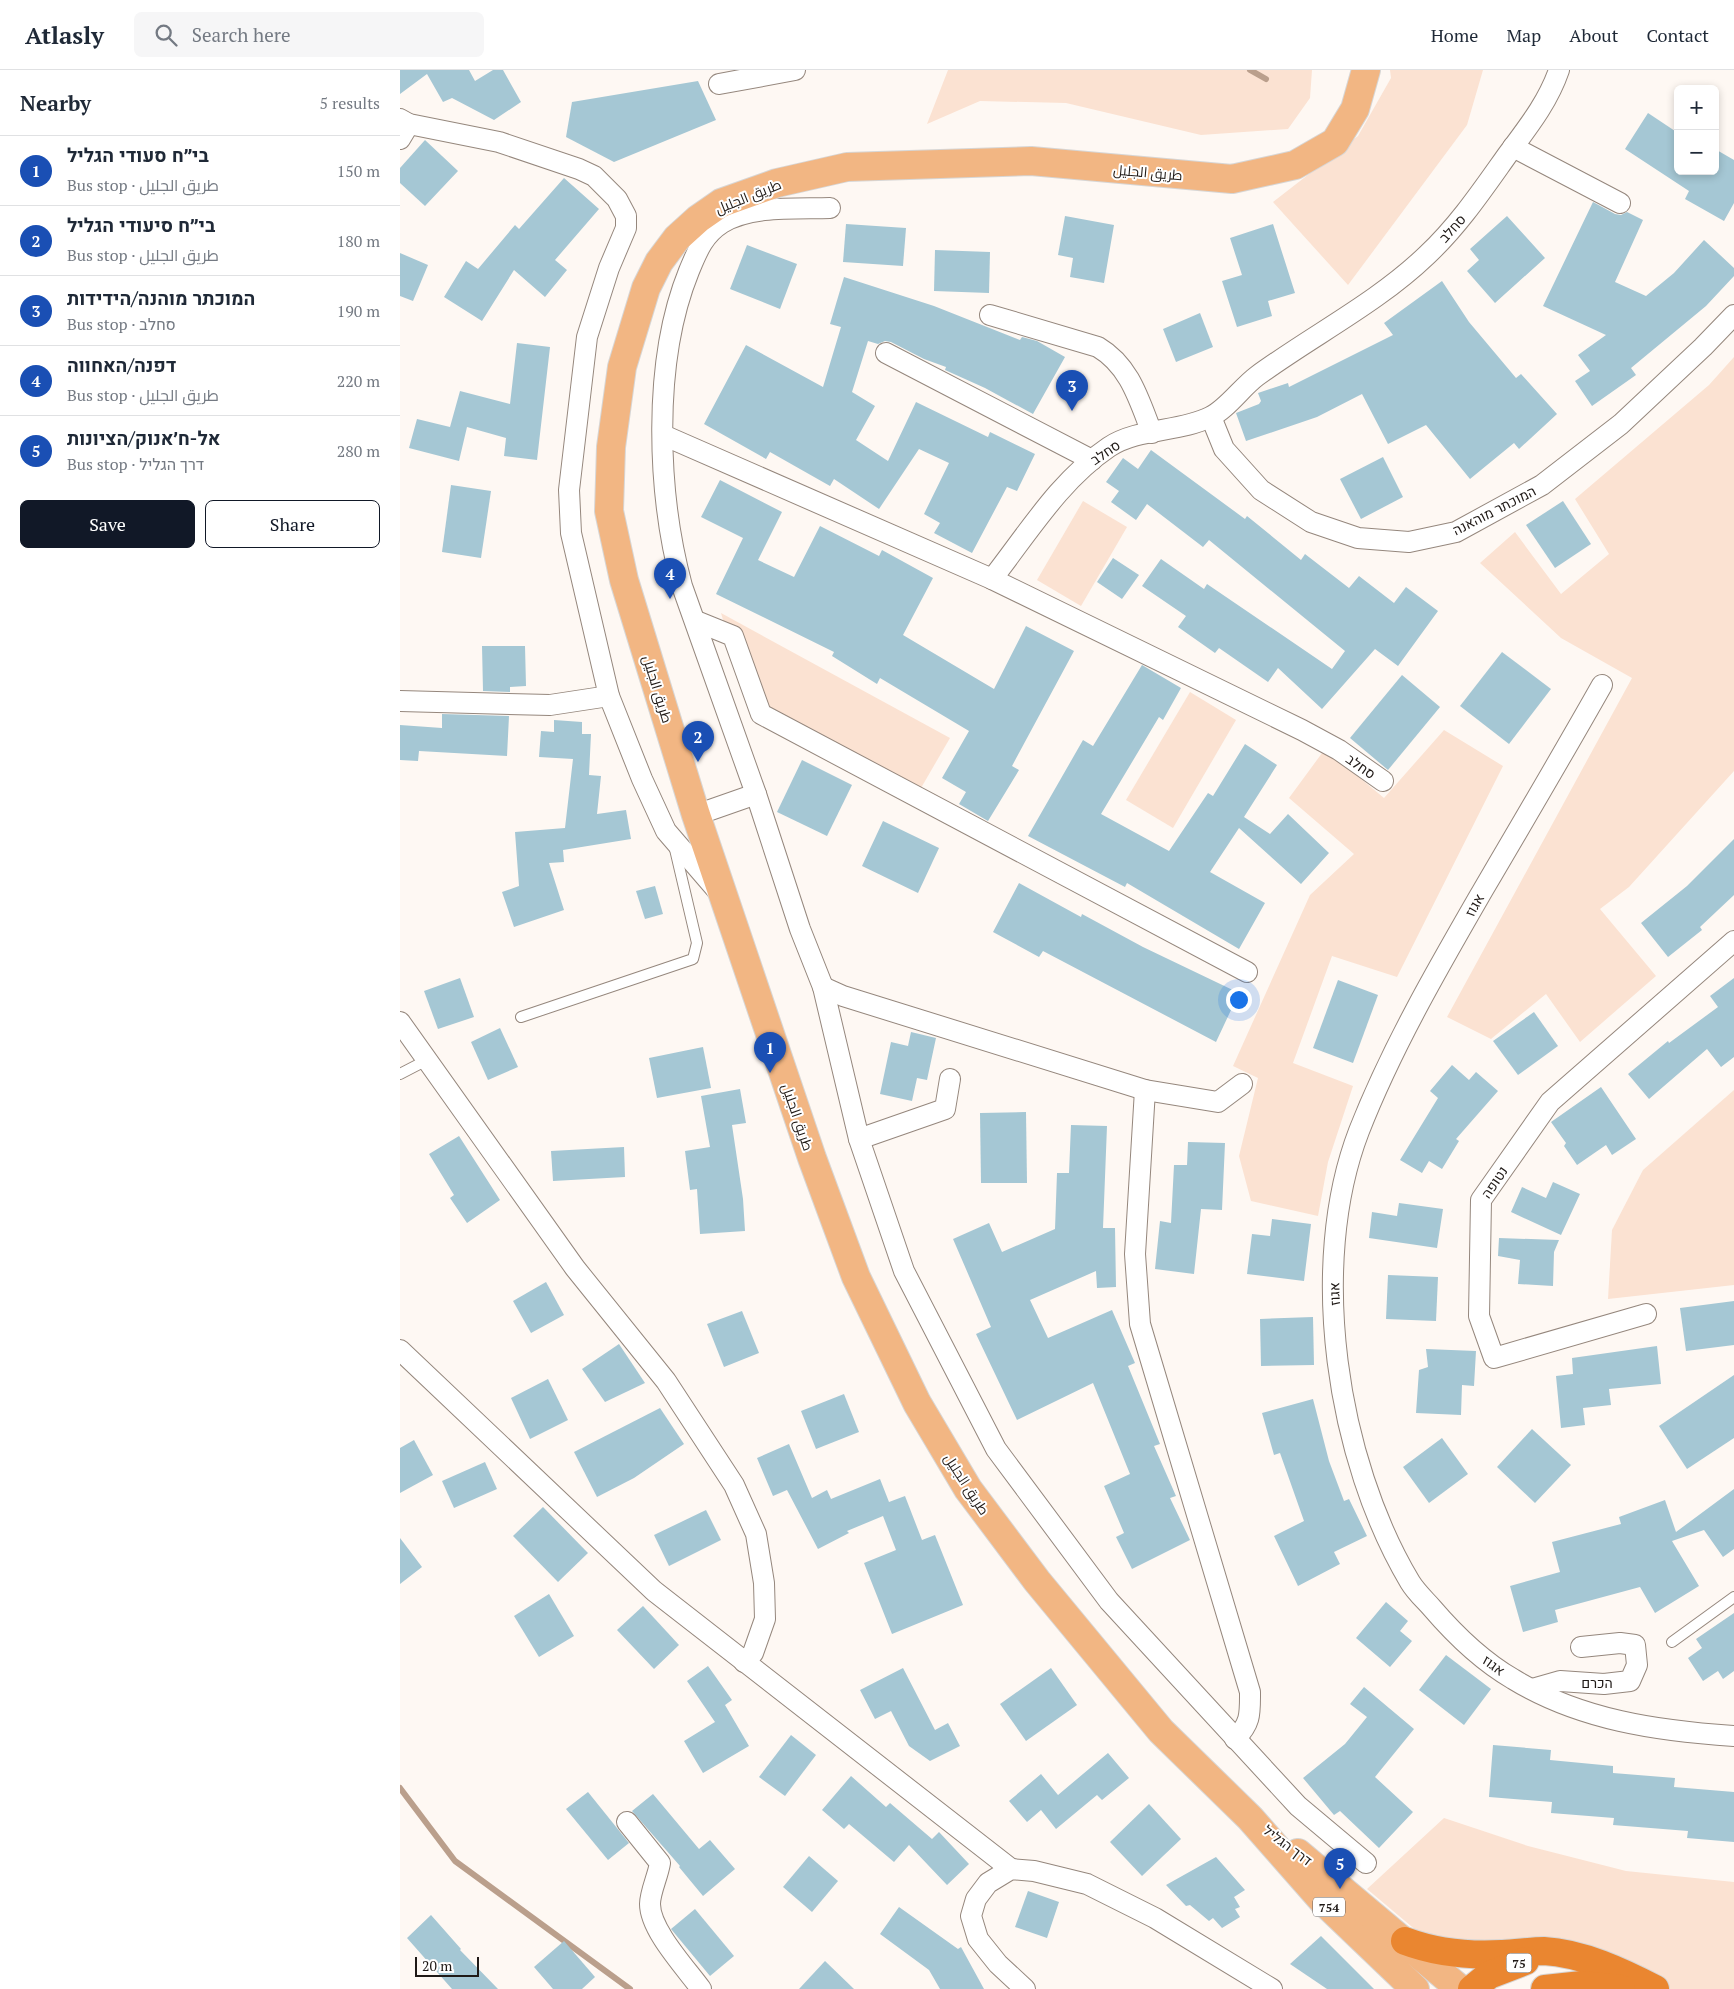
<!DOCTYPE html>
<meta charset="utf-8">
<style>
:root{--surface:#fff;--page:#f6f6f7;--text:#1f2937;--muted:#747a83;--line:#e0e1e3;--accent:#111827}
body{margin:0;font-family:"PT Serif",Cairo,Heebo,serif;background:var(--page);color:var(--text)}
.controls{position:absolute;right:15px;top:15px;display:grid;overflow:hidden;border-radius:8px;box-shadow:0 2px 8px #0003}
.controls button{width:45px;height:45px;display:grid;place-items:center;padding:0;border:0;border-bottom:1px solid var(--line);background:var(--surface);color:var(--text);font:25px sans-serif}
.scale{position:absolute;left:15px;bottom:12px;width:64px;box-sizing:border-box;padding-left:5px;border:2px solid #1f1916;border-top:0;font-size:14px;line-height:18px;white-space:nowrap;color:#1f1916;-webkit-text-stroke:4px #fff;paint-order:stroke}
.you{position:absolute;left:838px;top:929px;width:18px;height:18px;margin:-12px;border:4px solid #fff;border-radius:50%;background:#1a73e8;box-shadow:0 0 0 8px #1a73e833}
.badge{display:grid;place-items:center;width:32px;height:32px;border-radius:50%;background:var(--accent);color:#fff;font-size:16px;font-weight:700}
.pin{position:absolute;translate:-50% -41px;filter:drop-shadow(0 1px 2px #0008)}
.pin::after{content:'';position:absolute;top:26px;width:18px;height:15px;background:inherit;clip-path:polygon(0 0,100% 0,50% 100%)}
.list{margin:0;padding:0;list-style:none}
h2{display:flex;justify-content:space-between;align-items:center;height:65px;margin:0;padding:0 20px;font-size:21px}
h2 small{font-size:16px;font-weight:400;color:var(--muted)}
.list li{display:grid;grid-template-columns:32px 1fr auto;gap:15px;align-items:center;box-sizing:border-box;height:70px;padding:0 20px;border-top:1px solid var(--line)}
.list b{display:block;font-size:19px;white-space:nowrap}
.list p{margin:0;font-size:16px;white-space:nowrap;color:var(--muted)}
.list em{font-size:16px;font-style:normal;color:var(--muted)}
.actions{display:flex;gap:10px;padding:15px 20px}
.actions a{flex:1;padding:11px 0;border:1px solid var(--accent);border-radius:8px;text-align:center;font-size:18px;color:var(--accent)}
.actions .main{background:var(--accent);color:#fff}
.icon{flex:none;width:28px;height:28px;fill:none;stroke:currentColor;stroke-width:2;stroke-linecap:round;stroke-linejoin:round}
.map{position:relative;flex:none;width:1334px;height:1919px;overflow:hidden}
header{display:flex;align-items:center;gap:30px;box-sizing:border-box;height:70px;padding:0 25px;background:var(--surface);border-bottom:1px solid var(--line)}
header strong{font-size:24px}
nav{display:flex;gap:28px;margin-inline-start:auto;font-size:18px}
.search{width:350px;height:45px;background:var(--page);display:flex;align-items:center;gap:12px;box-sizing:border-box;padding:0 18px;border-radius:8px;color:var(--muted);font-size:19px}
main{display:flex}
aside{flex:1;background:var(--surface)}
.map>svg:first-child{display:block}
</style>
<header>
<strong>Atlasly</strong>
<div class="search"><svg class="icon" aria-label="search" viewBox="0 0 24 24"><circle cx="10" cy="10" r="6"/><path d="M15 15l6 6"/></svg>Search here</div>
<nav><a>Home</a><a>Map</a><a>About</a><a>Contact</a></nav>
</header>
<main>
<aside>
<h2>Nearby<small>5 results</small></h2>
<ul class="list">
<li><span class="badge" style="background:#1a4fb4">1</span><div><b>בי״ח סעודי הגליל</b><p>Bus stop · طريق الجليل</p></div><em>150 m</em></li>
<li><span class="badge" style="background:#1a4fb4">2</span><div><b>בי״ח סיעודי הגליל</b><p>Bus stop · طريق الجليل</p></div><em>180 m</em></li>
<li><span class="badge" style="background:#1a4fb4">3</span><div><b>המוכתר מוהנה/הידידות</b><p>Bus stop · סחלב</p></div><em>190 m</em></li>
<li><span class="badge" style="background:#1a4fb4">4</span><div><b>דפנה/האחווה</b><p>Bus stop · طريق الجليل</p></div><em>220 m</em></li>
<li><span class="badge" style="background:#1a4fb4">5</span><div><b>אל-ח׳אנוק/הציונות</b><p>Bus stop · דרך הגליל</p></div><em>280 m</em></li>
</ul>
<div class="actions"><a class="main">Save</a><a>Share</a></div>
</aside>
<div class="map">
<svg width="1334" height="1919" viewBox="0 0 1334 1919">
<rect width="100%" height="100%" fill="#fef8f3"/>
<!-- green -->
<g fill="#fbe2d2">
<polygon points="548,0 912,0 910,28 888,59 801,65 666,33 580,31 527,54"/>
<polygon points="990,0 1083,0 1067,55 948,215 873,132 958,66 991,8"/>
<polygon points="1334,287 1334,701 1229,817 1200,839 1256,906 1180,972 1146,924 1091,969 1047,947 1232,608 1161,568 1080,493 1115,462 1161,524 1209,484 1175,429 1309,315"/>
<polygon points="683,431 727,457 681,536 637,510"/>
<polygon points="321,543 550,668 521,718 346,629"/>
<polygon points="790,622 836,650 773,758 726,730"/>
<polygon points="1044,660 1103,696 997,907 932,886 893,993 953,1016 928,1092 918,1146 851,1131 839,1086 858,1008 833,996 910,825 954,784 889,728 925,679 984,728"/>
<polygon points="1334,1020 1334,1215 1208,1229 1212,1160 1243,1100"/>
<polygon points="1044,1748 1128,1776 1226,1801 1334,1812 1334,1919 1260,1919 1241,1911 1030,1872 967,1819"/>
</g>
<g fill="none" stroke-linecap="round" stroke-linejoin="round">
<!-- stream -->
<g stroke="#ba9f8c" stroke-width="6">
<polyline points="850,0 866,9"/>
<polyline points="0,1718 55,1791 230,1919"/>
</g>
</g>
<!-- building -->
<g fill="#a5c7d4">
<polygon points="0,0 69,0 75,11 93,0 103,0 121,32 94,50 52,28 43,32 27,4 0,24"/>
<polygon points="298,11 316,50 214,92 166,67 172,32"/>
<polygon points="1248,43 1278,63 1278,101 1315,101 1315,79 1334,90 1334,133 1324,151 1285,129 1289,121 1225,79"/>
<polygon points="25,70 58,101 25,136 0,113 0,98"/>
<polygon points="164,108 199,139 155,190 167,200 145,227 114,200 82,251 44,227 66,191 78,199 115,155 119,159"/>
<polygon points="1193,132 1215,144 1221,145 1227,142 1243,150 1215,212 1246,226 1274,203 1304,170 1334,198 1334,206 1306,236 1231,298 1236,305 1192,336 1175,311 1190,301 1178,285 1206,265 1143,236"/>
<polygon points="665,146 714,155 704,213 670,207 673,188 658,185"/>
<polygon points="1107,146 1145,188 1095,233 1067,201 1079,190 1070,179"/>
<polygon points="446,154 506,158 503,196 443,192"/>
<polygon points="873,154 895,223 868,231 872,246 837,257 822,211 842,205 830,168"/>
<polygon points="347,175 397,194 380,239 330,219"/>
<polygon points="535,180 590,182 589,223 534,221"/>
<polygon points="0,183 28,195 13,231 0,226"/>
<polygon points="444,207 534,236 620,270 622,267 637,271 665,287 633,344 585,318 545,300 546,297 524,289 491,272 485,271 478,274 468,271 452,322 475,336 456,370 488,391 516,332 588,367 590,362 635,384 617,421 607,417 572,483 534,463 540,453 524,444 549,393 519,379 479,439 434,409 430,416 370,382 366,389 304,354 346,275 423,317 441,257 430,254"/>
<polygon points="1042,211 1069,252 1116,308 1121,304 1157,344 1119,379 1114,373 1070,409 1026,355 988,374 962,324 917,347 846,371 836,343 859,334 861,331 858,323 888,313 889,317 993,265 984,253"/>
<polygon points="800,243 813,277 776,292 763,259"/>
<polygon points="117,273 150,277 137,390 104,386 106,368 67,357 59,391 9,378 17,349 50,357 60,321 110,334"/>
<polygon points="751,380 845,449 847,446 901,490 905,484 949,518 959,506 994,533 1006,517 1038,541 998,596 975,579 922,639 878,598 868,612 819,578 815,583 778,557 786,546 742,516 761,489 804,519 807,514 932,599 945,581 809,470 803,477 747,434 736,450 711,432 719,421 706,412 723,388 738,399"/>
<polygon points="983,387 1003,427 961,449 940,409"/>
<polygon points="320,410 382,442 358,490 394,507 420,456 479,486 482,480 533,508 503,565 594,619 626,556 674,581 612,696 619,700 588,751 559,734 566,722 542,708 569,661 480,608 477,614 432,586 434,582 316,524 343,468 301,447"/>
<polygon points="51,415 91,421 81,488 42,482"/>
<polygon points="1163,431 1191,474 1155,498 1126,455"/>
<polygon points="713,488 739,505 722,529 697,512"/>
<polygon points="82,576 125,576 126,616 110,617 110,622 83,621"/>
<polygon points="1102,582 1151,619 1109,674 1060,636"/>
<polygon points="742,595 781,618 763,650 759,647 701,744 769,781 808,723 813,726 845,674 877,695 844,747 870,764 888,744 929,783 901,814 839,758 810,802 865,833 839,879 727,813 725,817 628,766 683,670 693,676"/>
<polygon points="1002,605 1040,637 988,700 950,668"/>
<polygon points="42,644 109,646 107,686 19,681 18,691 0,690 0,655 42,658"/>
<polygon points="154,650 182,652 182,664 191,664 189,705 201,706 197,744 226,740 231,769 163,780 164,792 149,793 164,840 114,857 102,822 119,816 115,762 165,758 173,689 139,687 141,661 154,662"/>
<polygon points="402,690 452,715 427,766 377,742"/>
<polygon points="483,751 539,778 518,823 462,796"/>
<polygon points="1334,769 1334,825 1300,857 1302,860 1268,887 1241,853 1287,816"/>
<polygon points="619,813 681,847 682,844 743,877 839,923 816,972 643,881 639,887 593,862"/>
<polygon points="255,816 263,844 245,849 236,821"/>
<polygon points="60,908 74,947 38,959 24,921"/>
<polygon points="1334,908 1334,987 1321,997 1307,979 1249,1029 1228,1004 1268,971 1269,973 1318,937 1310,926"/>
<polygon points="938,910 978,925 953,993 913,978"/>
<polygon points="1134,942 1158,976 1118,1005 1093,971"/>
<polygon points="100,958 118,997 88,1010 71,972"/>
<polygon points="511,962 536,968 527,1010 517,1008 512,1031 480,1024 491,972 508,976"/>
<polygon points="303,977 311,1018 257,1028 249,988"/>
<polygon points="1052,995 1069,1010 1076,1002 1098,1021 1056,1069 1059,1071 1042,1099 1029,1091 1022,1103 1000,1090 1038,1028 1030,1021"/>
<polygon points="1201,1017 1236,1069 1212,1085 1206,1075 1177,1095 1164,1076 1166,1073 1151,1052"/>
<polygon points="340,1019 346,1053 332,1055 343,1129 345,1161 300,1164 297,1119 290,1120 285,1081 310,1077 301,1026"/>
<polygon points="626,1042 627,1113 581,1113 580,1043"/>
<polygon points="671,1055 707,1056 703,1158 715,1158 716,1217 697,1218 696,1201 630,1230 648,1268 712,1240 735,1293 728,1296 760,1374 754,1376 776,1426 770,1428 790,1470 732,1499 716,1467 724,1463 704,1416 730,1404 693,1313 617,1350 576,1264 591,1257 553,1169 589,1153 602,1182 655,1159 657,1103 669,1103"/>
<polygon points="59,1066 100,1130 67,1153 50,1128 54,1125 29,1084"/>
<polygon points="788,1072 825,1073 822,1140 801,1139 794,1204 755,1199 760,1151 771,1153 774,1095 787,1095"/>
<polygon points="224,1077 225,1107 153,1111 151,1081"/>
<polygon points="1153,1112 1180,1124 1161,1165 1111,1142 1122,1117 1146,1128"/>
<polygon points="999,1133 1043,1139 1037,1178 969,1168 972,1142 997,1146"/>
<polygon points="872,1149 911,1154 904,1211 847,1204 852,1164 870,1166"/>
<polygon points="1099,1168 1159,1170 1154,1182 1153,1216 1118,1214 1120,1190 1098,1186"/>
<polygon points="988,1205 1038,1207 1036,1251 986,1249"/>
<polygon points="146,1212 164,1245 131,1263 113,1231"/>
<polygon points="1334,1231 1334,1275 1286,1281 1280,1238"/>
<polygon points="342,1241 359,1283 324,1297 307,1254"/>
<polygon points="913,1247 914,1295 861,1296 860,1249"/>
<polygon points="219,1274 245,1313 205,1332 182,1299"/>
<polygon points="1257,1276 1261,1314 1209,1319 1211,1335 1183,1338 1185,1355 1161,1358 1156,1306 1173,1304 1172,1288"/>
<polygon points="1026,1279 1076,1281 1074,1316 1062,1315 1061,1345 1016,1343 1019,1300 1028,1297"/>
<polygon points="1334,1305 1334,1368 1287,1399 1259,1356"/>
<polygon points="148,1309 168,1350 130,1369 111,1328"/>
<polygon points="444,1324 459,1362 416,1379 401,1341"/>
<polygon points="913,1329 929,1391 944,1431 949,1429 967,1466 934,1482 940,1494 898,1516 874,1466 904,1451 880,1383 874,1385 862,1343"/>
<polygon points="260,1338 284,1374 234,1408 197,1427 174,1382"/>
<polygon points="1132,1359 1171,1395 1135,1433 1097,1397"/>
<polygon points="1042,1368 1068,1404 1029,1433 1003,1397"/>
<polygon points="14,1370 33,1405 0,1423 0,1378"/>
<polygon points="389,1374 412,1428 427,1420 431,1429 480,1409 489,1432 505,1426 522,1470 535,1465 563,1535 492,1564 464,1493 496,1480 483,1446 447,1461 449,1463 418,1479 387,1420 373,1426 357,1388"/>
<polygon points="85,1392 97,1419 54,1438 42,1411"/>
<polygon points="1334,1419 1334,1479 1323,1487 1304,1460 1272,1471 1299,1516 1255,1543 1240,1517 1155,1540 1158,1552 1123,1562 1110,1516 1160,1502 1152,1472 1221,1454 1219,1447 1265,1430 1276,1462"/>
<polygon points="143,1437 188,1483 158,1512 113,1466"/>
<polygon points="306,1440 321,1470 269,1496 254,1465"/>
<polygon points="0,1468 22,1497 0,1514"/>
<polygon points="149,1524 174,1566 139,1587 114,1546"/>
<polygon points="986,1532 1008,1551 1000,1561 1012,1571 990,1597 956,1568"/>
<polygon points="243,1536 279,1575 254,1599 217,1560"/>
<polygon points="1334,1543 1334,1601 1323,1609 1318,1601 1303,1611 1288,1588 1302,1578 1296,1569"/>
<polygon points="1046,1585 1091,1619 1064,1655 1019,1620"/>
<polygon points="308,1596 332,1630 325,1635 349,1676 303,1703 284,1671 315,1652 287,1611"/>
<polygon points="503,1598 535,1660 548,1653 560,1676 530,1691 509,1676 491,1641 475,1649 460,1620"/>
<polygon points="651,1598 677,1635 626,1671 600,1634"/>
<polygon points="964,1617 1014,1659 975,1707 1013,1742 979,1778 940,1741 934,1745 903,1708 945,1674 967,1647 950,1634"/>
<polygon points="391,1665 416,1685 385,1726 359,1707"/>
<polygon points="1093,1675 1151,1680 1150,1690 1213,1696 1213,1703 1275,1708 1274,1717 1334,1722 1334,1772 1287,1768 1288,1761 1213,1755 1214,1748 1151,1743 1152,1732 1089,1727"/>
<polygon points="708,1683 729,1708 702,1730 697,1725 656,1759 641,1740 627,1752 609,1731 641,1704 658,1725"/>
<polygon points="451,1706 486,1737 490,1733 532,1769 539,1762 569,1794 547,1815 509,1775 494,1792 449,1754 444,1759 422,1740"/>
<polygon points="188,1722 229,1773 208,1790 166,1739"/>
<polygon points="253,1724 299,1779 310,1770 335,1799 303,1826 279,1797 280,1796 232,1741"/>
<polygon points="749,1734 781,1769 742,1806 710,1772"/>
<polygon points="409,1786 438,1811 412,1842 383,1817"/>
<polygon points="816,1787 845,1820 834,1827 840,1837 835,1839 840,1847 822,1858 813,1848 809,1851 790,1835 786,1836 766,1815"/>
<polygon points="628,1821 659,1832 647,1868 615,1857"/>
<polygon points="499,1837 558,1879 561,1877 584,1919 540,1919 529,1900 480,1864"/>
<polygon points="295,1839 334,1886 310,1906 271,1859"/>
<polygon points="31,1845 61,1879 60,1880 98,1919 52,1919 7,1868"/>
<polygon points="921,1866 974,1919 927,1919 890,1894"/>
<polygon points="164,1871 195,1907 182,1919 153,1919 134,1897"/>
<polygon points="425,1891 454,1919 399,1919"/>
</g>
<g fill="none" stroke-linecap="round" stroke-linejoin="round">
<defs>
<g id="lane">
<polyline points="121,947 293,889 297,873 274,775"/>
<polyline points="0,1004 27,990"/>
<polyline points="1272,1572 1334,1527"/>
</g>
<g id="street">
<polyline points="319,14 395,0"/>
<polyline points="0,49 9,54 99,72 179,99 194,106 217,129 226,146 226,158 209,198 187,267 169,420 171,463 209,626 242,709 266,761 316,819"/>
<polyline points="0,69 9,54"/>
<polyline points="1113,77 1220,133"/>
<path d="M 590,245 L 698,277 C 730,296 739,330 752,363"/>
<polyline points="486,283 692,390"/>
<polyline points="811,347 824,379 861,420 911,452 958,468 1009,472 1056,462 1142,415 1221,354 1303,277 1334,245"/>
<polyline points="263,365 592,509"/>
<polyline points="296,551 333,566 361,644 847,902"/>
<path d="M 1202,615 C 1163,684 1123,752 1083,820 C 1038,898 992,977 959,1061 C 907,1196 937,1390 1010,1512 C 1016,1522 1025,1530 1032,1538 C 1056,1566 1082,1591 1113,1609 C 1180,1650 1258,1661 1334,1666"/>
<polyline points="0,631 150,635 209,626"/>
<path d="M 983,711 L 939,680 L 902,660 L 592,509 C 628,463 660,410 709,377 C 738,358 780,362 810,347 C 826,340 842,317 857,306 C 913,265 977,233 1027,185 C 1059,155 1083,119 1108,84 C 1128,57 1148,32 1159,0"/>
<polyline points="356,724 400,859 423,917 459,1069 504,1201 596,1379 709,1531 898,1736 966,1793"/>
<path d="M 296,745 L 356,724 L 282,516 C 257,423 252,292 289,201 C 297,182 303,165 322,153 C 351,135 397,139 430,138"/>
<polyline points="423,917 443,926 745,1020 818,1032 842,1014"/>
<polyline points="0,952 175,1198 266,1311 334,1415 356,1464 364,1513 365,1549 353,1583 344,1592"/>
<path d="M 745,1020 L 735,1184 L 740,1254 L 850,1622 C 850,1644 851,1653 835,1669"/>
<polyline points="459,1069 545,1039 550,1009"/>
<polyline points="1246,1244 1094,1288 1079,1246 1081,1130 1150,1032 1334,871"/>
<polyline points="0,1280 254,1521 611,1799"/>
<polyline points="1132,1619 1160,1611 1204,1614 1230,1611 1237,1595 1235,1575 1220,1573 1181,1577"/>
<path d="M 227,1752 L 260,1793 C 258,1806 250,1822 250,1834 C 250,1860 285,1897 301,1919"/>
<polyline points="625,1919 598,1894 578,1869 571,1846 576,1829 588,1813 611,1799 634,1801 687,1814 755,1848 872,1919"/>
</g>
<g id="primary">
<polyline points="966,0 955,39 935,72 895,95 832,109 631,91 447,97 377,113 321,133 298,149 277,168 259,192 246,218 222,297 211,377 209,441 224,510 296,745 412,1088 456,1207 517,1333 568,1419 637,1511 761,1661 850,1748 923,1831 1015,1919"/>
<polyline points="898,1783 1060,1919"/>
</g>
<g id="highway">
<path d="M 1005,1871 C 1037,1883 1067,1886 1102,1884 C 1115,1884 1130,1881 1144,1881 C 1182,1883 1222,1902 1255,1919"/>
<polyline points="1072,1919 1089,1905 1125,1891"/>
<polyline points="1145,1919 1182,1915 1221,1919"/>
</g>
</defs>
<!-- lane casing -->
<use href="#lane" stroke="#95877d" stroke-width="12"/>
<!-- street casing -->
<use href="#street" stroke="#95877d" stroke-width="22"/>
<!-- primary casing -->
<use href="#primary" stroke="#d7d6d5" stroke-width="30"/>
<!-- highway casing -->
<use href="#highway" stroke="#d7d6d5" stroke-width="30"/>
<!-- lane -->
<use href="#lane" stroke="#fff" stroke-width="10"/>
<!-- street -->
<use href="#street" stroke="#fff" stroke-width="20"/>
<!-- primary -->
<use href="#primary" stroke="#f2b683" stroke-width="28"/>
<!-- highway -->
<use href="#highway" stroke="#ea8630" stroke-width="28"/>
</g>
<g text-anchor="middle" dominant-baseline="central" stroke-width="4" stroke-linejoin="round" paint-order="stroke">
<!-- shield labels -->
<g fill="#fff" stroke="#625e5c" stroke-width="1">
<rect x="913" y="1827.5" width="32" height="19" rx="4"/>
<rect x="1106.5" y="1883.5" width="25" height="19" rx="4"/>
</g>
<g font-size="12" font-weight="bold" fill="#1f1916">
<text x="929" y="1837">754</text>
<text x="1119" y="1893">75</text>
</g>
<!-- street labels -->
<g font-size="14" fill="#1f1916" stroke="#fff">
<text transform="translate(748 102) rotate(5)">طريق الجليل</text>
<text transform="translate(348 126) rotate(-22)">طريق الجليل</text>
<text transform="translate(1052 158) rotate(-48)">סחלב</text>
<text transform="translate(705 382) rotate(-34)">סחלב</text>
<text transform="translate(1094 440) rotate(-27)">המוכתר מוהאנה</text>
<text transform="translate(258 619) rotate(73)">طريق الجليل</text>
<text transform="translate(961 696) rotate(35)">סחלב</text>
<text transform="translate(1074 835) rotate(-60)">אגוז</text>
<text transform="translate(398 1047) rotate(71)">طريق الجليل</text>
<text transform="translate(1094 1112) rotate(-56)">נטופה</text>
<text transform="translate(934 1224) rotate(-92)">אגוז</text>
<text transform="translate(567 1414) rotate(57)">طريق الجليل</text>
<text transform="translate(1094 1595) rotate(37)">אגוז</text>
<text x="1197" y="1612">הכרם</text>
<text transform="translate(888 1775) rotate(37)">דרך הגליל</text>
</g>
</g>
</svg>
<div class="controls">
<button>+</button>
<button>−</button>
</div>
<div class="scale">20 m</div>
<div class="you"></div>
<div class="pin badge" style="left:370px;top:1003px;background:#1a4fb4">1</div>
<div class="pin badge" style="left:298px;top:692px;background:#1a4fb4">2</div>
<div class="pin badge" style="left:672px;top:341px;background:#1a4fb4">3</div>
<div class="pin badge" style="left:270px;top:529px;background:#1a4fb4">4</div>
<div class="pin badge" style="left:940px;top:1819px;background:#1a4fb4">5</div>
</div>
</main>
